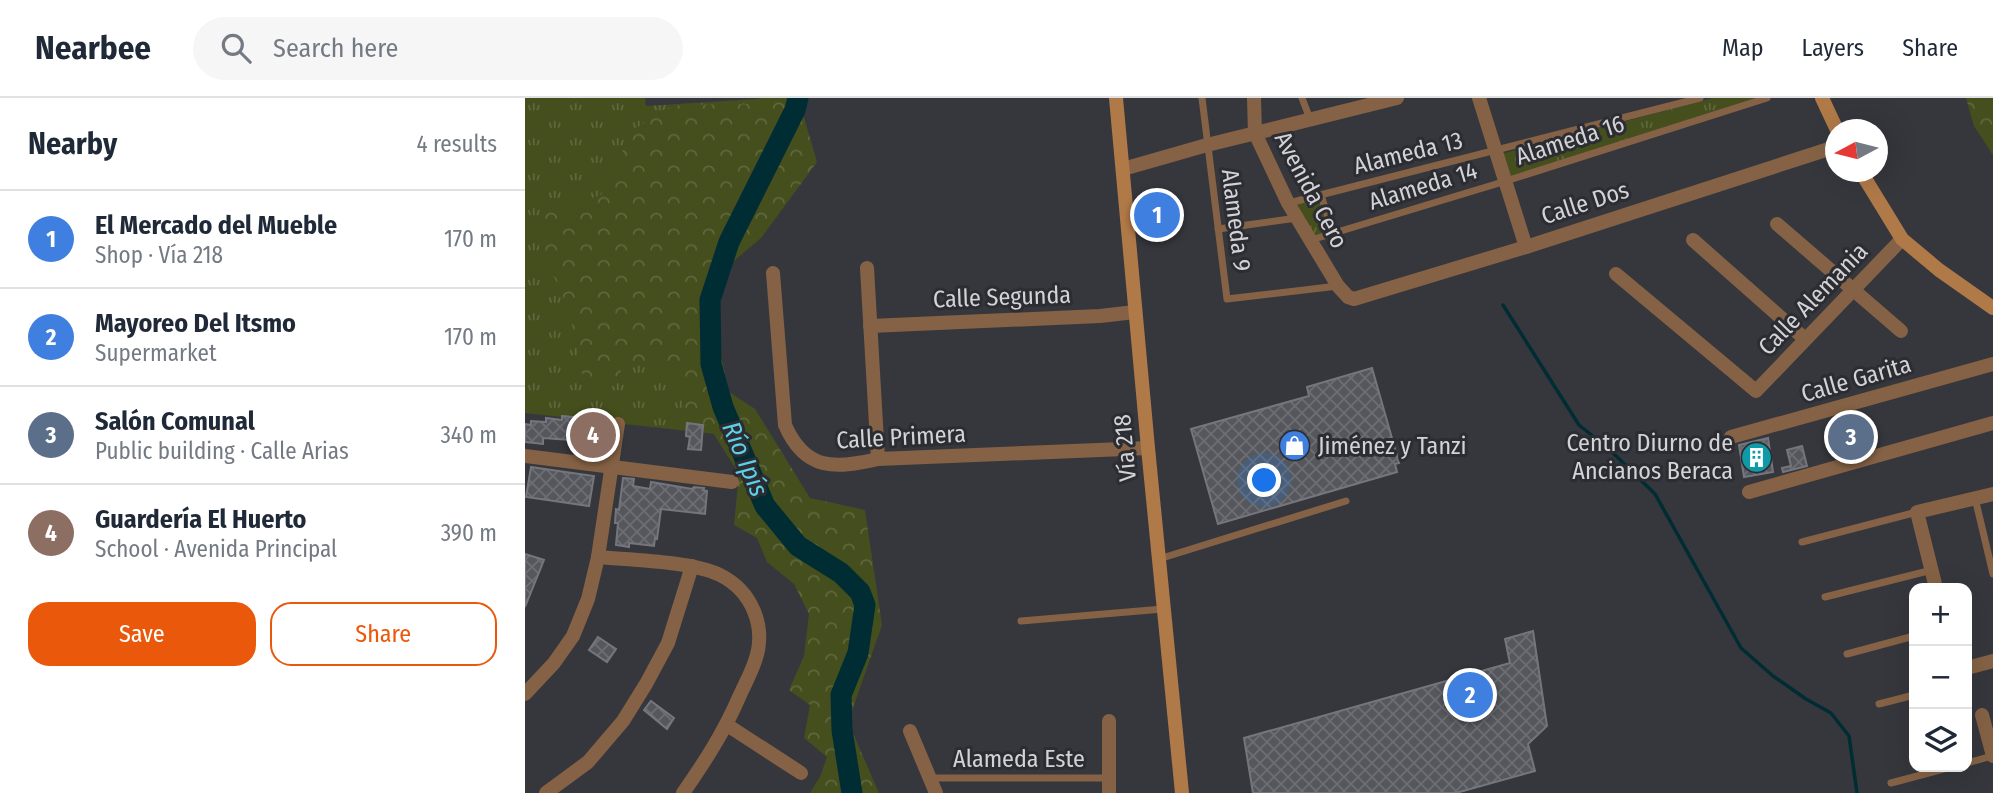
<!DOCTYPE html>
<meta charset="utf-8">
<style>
:root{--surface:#fff;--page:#f6f6f7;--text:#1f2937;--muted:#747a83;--line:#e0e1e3;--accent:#ea580c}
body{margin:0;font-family:"Fira Sans Condensed",sans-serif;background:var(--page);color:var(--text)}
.controls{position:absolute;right:21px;bottom:21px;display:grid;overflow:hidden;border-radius:14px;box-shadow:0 7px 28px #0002}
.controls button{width:63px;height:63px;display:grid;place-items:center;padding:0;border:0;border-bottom:2px solid var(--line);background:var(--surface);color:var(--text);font:35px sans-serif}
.compass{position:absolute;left:1300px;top:21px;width:63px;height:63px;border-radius:50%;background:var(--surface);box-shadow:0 7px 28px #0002;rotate:263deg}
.you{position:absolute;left:740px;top:383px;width:24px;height:24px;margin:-18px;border:5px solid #fff;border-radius:50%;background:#1a73e8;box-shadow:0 0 0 10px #1a73e833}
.badge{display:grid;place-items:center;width:46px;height:46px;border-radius:50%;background:var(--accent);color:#fff;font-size:23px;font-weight:700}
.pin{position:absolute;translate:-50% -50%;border:4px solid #fff;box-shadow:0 2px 7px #0006}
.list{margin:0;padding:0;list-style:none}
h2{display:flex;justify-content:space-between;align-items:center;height:91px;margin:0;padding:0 28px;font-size:30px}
h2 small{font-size:23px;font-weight:400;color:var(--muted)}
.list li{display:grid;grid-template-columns:46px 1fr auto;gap:21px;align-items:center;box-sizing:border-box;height:98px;padding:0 28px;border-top:2px solid var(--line)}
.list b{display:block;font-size:26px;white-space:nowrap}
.list p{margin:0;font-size:23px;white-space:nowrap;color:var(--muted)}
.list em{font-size:23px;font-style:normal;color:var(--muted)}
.actions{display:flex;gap:14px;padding:21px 28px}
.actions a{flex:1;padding:16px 0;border:2px solid var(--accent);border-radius:21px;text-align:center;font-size:24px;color:var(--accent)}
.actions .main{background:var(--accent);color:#fff}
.icon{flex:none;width:38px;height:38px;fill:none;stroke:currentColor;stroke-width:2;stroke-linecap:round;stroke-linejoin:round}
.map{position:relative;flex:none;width:1468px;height:695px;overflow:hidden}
header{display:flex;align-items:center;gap:42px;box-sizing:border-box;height:98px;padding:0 35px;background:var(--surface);border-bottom:2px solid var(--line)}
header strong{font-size:33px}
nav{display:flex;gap:38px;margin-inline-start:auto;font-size:24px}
.search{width:490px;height:63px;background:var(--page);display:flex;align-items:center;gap:18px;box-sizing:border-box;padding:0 24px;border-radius:38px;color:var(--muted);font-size:26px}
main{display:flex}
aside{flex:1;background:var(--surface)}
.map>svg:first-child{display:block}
</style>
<header>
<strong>Nearbee</strong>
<div class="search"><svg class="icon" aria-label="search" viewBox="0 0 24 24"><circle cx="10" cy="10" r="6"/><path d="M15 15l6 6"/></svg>Search here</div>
<nav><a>Map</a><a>Layers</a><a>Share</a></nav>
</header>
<main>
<aside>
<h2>Nearby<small>4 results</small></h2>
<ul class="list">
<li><span class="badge" style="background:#3f7fe0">1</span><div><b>El Mercado del Mueble</b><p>Shop · Vía 218</p></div><em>170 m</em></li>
<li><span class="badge" style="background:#3f7fe0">2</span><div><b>Mayoreo Del Itsmo</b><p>Supermarket</p></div><em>170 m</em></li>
<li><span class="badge" style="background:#5c6f8a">3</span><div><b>Salón Comunal</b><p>Public building · Calle Arias</p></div><em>340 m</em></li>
<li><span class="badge" style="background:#8d6e63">4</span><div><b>Guardería El Huerto</b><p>School · Avenida Principal</p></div><em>390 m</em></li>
</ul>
<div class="actions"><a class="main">Save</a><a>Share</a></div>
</aside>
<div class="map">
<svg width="1468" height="695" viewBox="0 0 1468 695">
<defs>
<pattern id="grass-tufts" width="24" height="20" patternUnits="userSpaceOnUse" patternTransform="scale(1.75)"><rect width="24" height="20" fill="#454e1d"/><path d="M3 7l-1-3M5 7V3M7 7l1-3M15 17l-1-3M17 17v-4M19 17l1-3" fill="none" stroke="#5f673d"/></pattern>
<pattern id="forest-crowns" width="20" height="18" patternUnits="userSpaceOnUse" patternTransform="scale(1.75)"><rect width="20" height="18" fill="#454e1d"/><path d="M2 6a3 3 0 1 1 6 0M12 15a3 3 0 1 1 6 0" fill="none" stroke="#5f673d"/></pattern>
<pattern id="building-cross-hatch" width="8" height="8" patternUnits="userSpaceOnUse" patternTransform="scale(1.75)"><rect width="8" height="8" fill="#56575d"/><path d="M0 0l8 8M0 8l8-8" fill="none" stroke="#6d6e74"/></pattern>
</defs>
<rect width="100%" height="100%" fill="#36373d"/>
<!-- grass -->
<g fill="url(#grass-tufts)">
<polygon points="0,0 120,0 121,8 248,0 178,178 199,337 0,315"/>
<polygon points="1188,0 1230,0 984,79 976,56"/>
<polygon points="794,99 805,133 787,138 768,106"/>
</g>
<!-- forest -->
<g fill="url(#forest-crowns)">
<polygon points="235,0 281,0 278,16 292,64 236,140 204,167 192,195 193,245 204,294 230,311 285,400 340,412 357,527 323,624 354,695 285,695 295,679 302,659 279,640 285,607 264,592 279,558 284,516 269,486 242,464 232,440 209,427 214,376 183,327 160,324 156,280 124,267 99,263 91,289 58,280 46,222 35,191 14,149 19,116 76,97 107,33 140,11 155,7 226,6"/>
<polygon points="1441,0 1468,0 1468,57 1449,28"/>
</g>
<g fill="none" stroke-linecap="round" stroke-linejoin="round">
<!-- stream -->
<polyline stroke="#002c34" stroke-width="3.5" points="978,207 1054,327 1084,351 1130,396 1216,550 1248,578 1281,601 1306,615 1324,638 1332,695"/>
<!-- river -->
<polyline stroke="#002c34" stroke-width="21" points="273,0 270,12 204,144 185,202 186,266 198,309 240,408 273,448 316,475 335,494 340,507 333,555 316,597 317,632 327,695"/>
</g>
<!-- building -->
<g fill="url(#building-cross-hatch)" stroke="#75767d" stroke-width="2">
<polygon points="847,270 874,365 870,366 872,374 693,426 666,331 784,298 782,289"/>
<polygon points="37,318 80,322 78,339 73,338 72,354 59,353 60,343 18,340 18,346 0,344 0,326 6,327 6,323 21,324 21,320 37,322"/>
<polygon points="1337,320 1345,350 1314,358 1306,328"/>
<polygon points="162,325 178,327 176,352 163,351 165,339 161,338"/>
<polygon points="1243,340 1248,374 1219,379 1214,347"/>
<polygon points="1277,348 1282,368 1258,374 1257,370 1266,368 1262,352"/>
<polygon points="6,369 69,378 64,408 1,399"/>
<polygon points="98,380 109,381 108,388 125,391 126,384 167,391 169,389 179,390 178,392 182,393 180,416 136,411 132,441 130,440 129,448 104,445 104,449 91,447 93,425 90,425 91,411 94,412"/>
<polygon points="0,456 19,462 0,509"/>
<polygon points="1008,533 1022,628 1003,646 1010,673 931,695 728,695 719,640 985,565 980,541"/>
<polygon points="73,539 91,551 82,564 64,552"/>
<polygon points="126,603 149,620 142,631 119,612"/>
</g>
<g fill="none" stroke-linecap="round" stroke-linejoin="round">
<!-- lane -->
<g stroke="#856245" stroke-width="7">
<polyline points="677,0 702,201 813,188"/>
<polyline points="777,0 785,21"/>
<polyline points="796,97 808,135"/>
<polyline points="764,105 1175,0"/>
<polyline points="693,131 772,120"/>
<polyline points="786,142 981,83 1242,0"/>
<polyline points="1450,400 1468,476"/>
<polyline points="1277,444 1392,414"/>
<polyline points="634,461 821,403"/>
<polyline points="1300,499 1407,472"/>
<polyline points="496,523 638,511"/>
<polyline points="1322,556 1389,538"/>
<polyline points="1354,606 1389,597"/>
<polyline points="1442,665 1467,658"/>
<polyline points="405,680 584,680"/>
<polyline points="1366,685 1426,669"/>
</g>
<!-- street -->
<g stroke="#856245" stroke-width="14">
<polyline points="729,0 730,35 763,105 813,188 823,199 829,201 1001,149 1310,49"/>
<polyline points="954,0 1001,149"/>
<polyline points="598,71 682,47 872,0"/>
<polyline points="1252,126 1376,233"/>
<polyline points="1168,142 1280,241"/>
<polyline points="342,170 353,361"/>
<path d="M 248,175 L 260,327 C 280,373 310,371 353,361 L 623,350"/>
<polyline points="1091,176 1231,293 1377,141"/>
<polyline points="345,228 575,218 610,214"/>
<polyline points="1206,339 1468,266"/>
<polyline points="0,358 207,384"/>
<polyline points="1224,394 1468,325"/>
<path d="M 73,459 C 106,462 166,463 195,477 C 227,493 242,529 230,563 C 226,575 220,586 215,597 C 199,634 181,662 158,695"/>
<polyline points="1411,490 1392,414 1468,396"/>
<polyline points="1442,570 1468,563"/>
<polyline points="0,596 29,565 48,538 63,501 73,459 93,326"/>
<polyline points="1457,617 1468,658"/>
<polyline points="584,623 584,695"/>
<polyline points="202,627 276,675"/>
<polyline points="385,633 411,695"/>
<polyline points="21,695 63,664 98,623 121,586 143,545 167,468"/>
</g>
<!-- secondary -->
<g stroke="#b07948" stroke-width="14">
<polyline points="591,0 623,350 657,695"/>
<polyline points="1297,0 1312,32"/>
<polyline points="1336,74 1377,141 1414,172 1468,210"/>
</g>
</g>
<!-- icons -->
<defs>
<symbol id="shop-disc" viewBox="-11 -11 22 22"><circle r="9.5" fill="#3f7fe0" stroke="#2c2d32"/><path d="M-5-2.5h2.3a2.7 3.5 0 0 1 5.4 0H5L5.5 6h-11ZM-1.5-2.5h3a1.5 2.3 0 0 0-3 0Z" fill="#fff"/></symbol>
<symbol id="building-disc" viewBox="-11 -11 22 22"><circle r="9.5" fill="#0f9aa8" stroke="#2c2d32"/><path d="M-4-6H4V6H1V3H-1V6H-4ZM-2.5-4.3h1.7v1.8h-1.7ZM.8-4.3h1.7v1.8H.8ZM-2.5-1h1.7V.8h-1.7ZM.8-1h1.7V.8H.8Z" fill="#fff"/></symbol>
</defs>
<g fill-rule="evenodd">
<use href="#shop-disc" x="752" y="330" width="35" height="35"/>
<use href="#building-disc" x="1214" y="342" width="35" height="35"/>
</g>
<g text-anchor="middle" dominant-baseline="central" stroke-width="6" stroke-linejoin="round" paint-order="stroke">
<!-- street labels -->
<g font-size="24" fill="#d3d3d7" stroke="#2c2d32">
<text transform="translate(1045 42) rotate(-18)">Alameda 16</text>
<text transform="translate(883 55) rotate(-14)">Alameda 13</text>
<text transform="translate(898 88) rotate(-17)">Alameda 14</text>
<text transform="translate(786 92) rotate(62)">Avenida Cero</text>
<text transform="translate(1060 105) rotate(-18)">Calle Dos</text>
<text transform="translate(711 122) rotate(83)">Alameda 9</text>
<text transform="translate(477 199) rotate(-2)">Calle Segunda</text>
<text transform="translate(1288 201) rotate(-46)">Calle Alemania</text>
<text transform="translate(1331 281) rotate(-16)">Calle Garita</text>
<text transform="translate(376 339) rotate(-3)">Calle Primera</text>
<text transform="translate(600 350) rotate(-95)">Vía 218</text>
<text x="494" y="661">Alameda Este</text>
</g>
<!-- poi labels -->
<g font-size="24" fill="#d3d3d7" stroke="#2c2d32" text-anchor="end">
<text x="1208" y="345">Centro Diurno de<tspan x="1208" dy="28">Ancianos Beraca</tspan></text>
<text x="793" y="348" text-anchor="start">Jiménez y Tanzi</text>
</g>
<!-- water labels -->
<g font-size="26" font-style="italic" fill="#5cd0e8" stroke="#2c2d32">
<text transform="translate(220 361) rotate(67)">Río Ipís</text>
</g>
</g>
</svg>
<div class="controls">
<button>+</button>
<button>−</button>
<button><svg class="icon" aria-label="layers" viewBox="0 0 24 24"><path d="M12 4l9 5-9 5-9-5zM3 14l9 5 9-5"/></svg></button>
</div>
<svg class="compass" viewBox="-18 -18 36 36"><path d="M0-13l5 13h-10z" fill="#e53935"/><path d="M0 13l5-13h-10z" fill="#747a83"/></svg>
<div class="you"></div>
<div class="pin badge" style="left:632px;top:117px;background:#3f7fe0">1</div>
<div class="pin badge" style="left:945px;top:597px;background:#3f7fe0">2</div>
<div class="pin badge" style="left:1326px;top:339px;background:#5c6f8a">3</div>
<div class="pin badge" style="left:68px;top:337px;background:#8d6e63">4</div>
</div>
</main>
